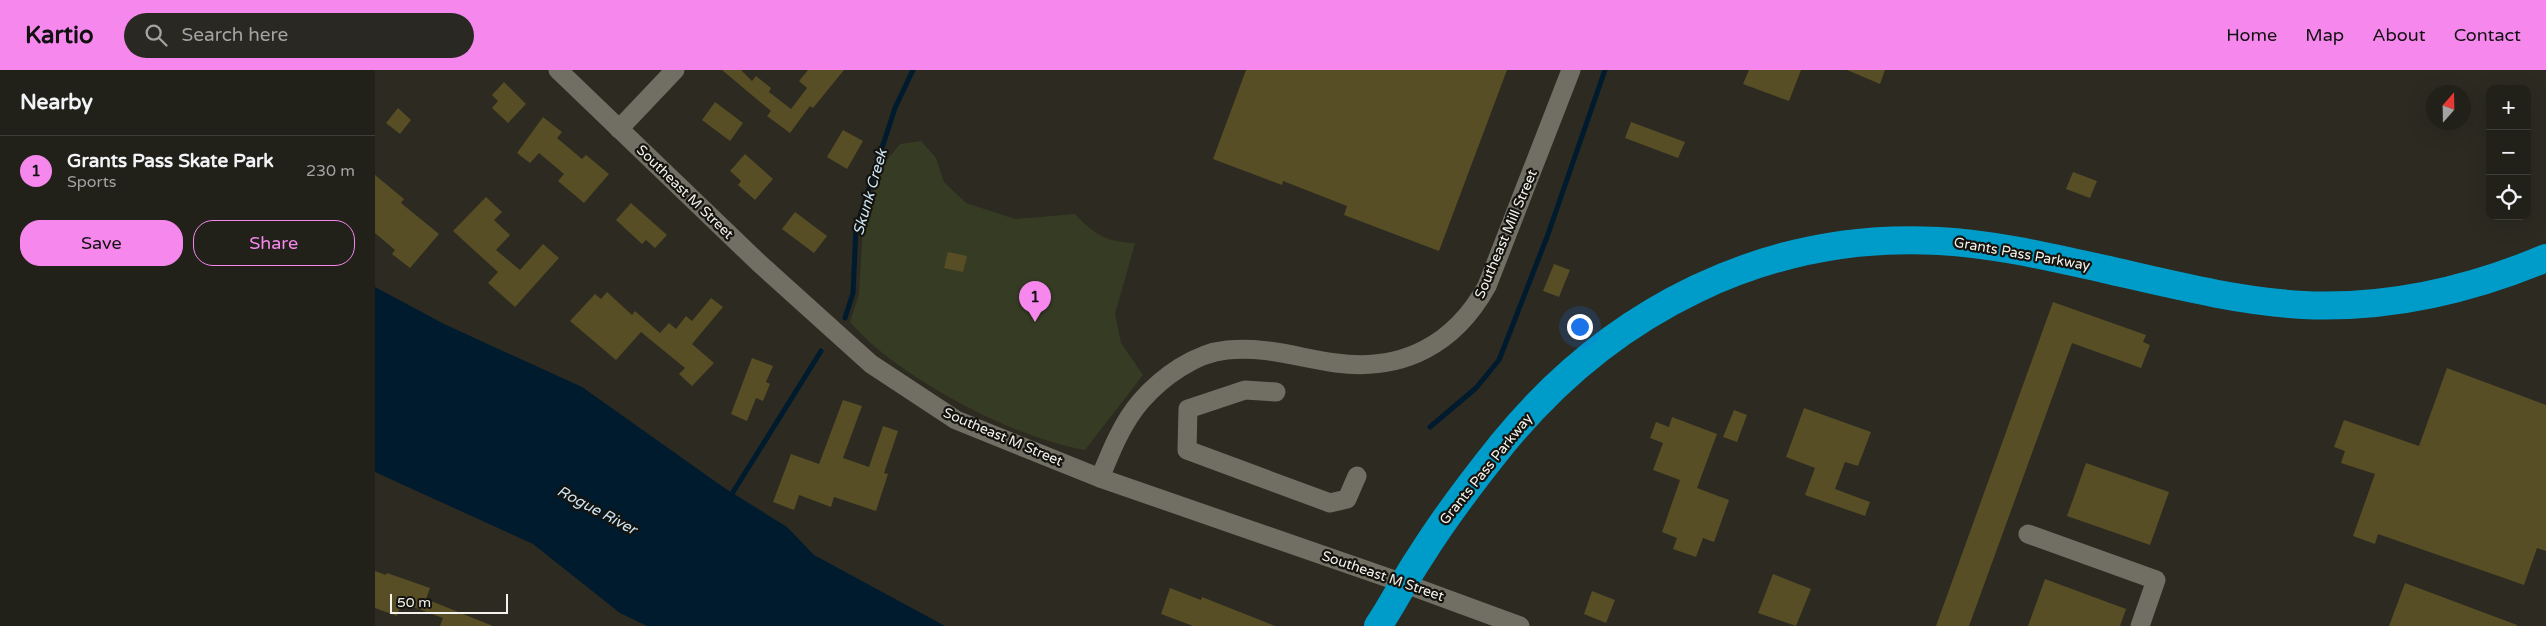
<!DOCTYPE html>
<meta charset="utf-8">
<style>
:root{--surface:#212019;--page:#292822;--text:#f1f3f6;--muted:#a2a3a2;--line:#3e3e38;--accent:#f688ed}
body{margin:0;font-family:"Varela Round",sans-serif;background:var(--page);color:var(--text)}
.controls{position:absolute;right:15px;top:15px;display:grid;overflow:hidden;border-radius:10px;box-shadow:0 5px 20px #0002}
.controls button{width:45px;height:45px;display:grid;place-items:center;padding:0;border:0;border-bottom:1px solid var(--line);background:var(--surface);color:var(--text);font:25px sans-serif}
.compass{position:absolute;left:2051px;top:15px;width:45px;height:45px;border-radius:50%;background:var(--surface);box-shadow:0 5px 20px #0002;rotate:20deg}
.scale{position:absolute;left:15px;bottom:12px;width:118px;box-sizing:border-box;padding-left:5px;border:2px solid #f3f2ec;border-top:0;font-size:14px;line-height:18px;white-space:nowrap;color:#f3f2ec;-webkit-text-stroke:4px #14130e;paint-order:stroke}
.you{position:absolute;left:1204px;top:256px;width:18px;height:18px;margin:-12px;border:4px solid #fff;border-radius:50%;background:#1a73e8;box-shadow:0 0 0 8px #1a73e833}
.badge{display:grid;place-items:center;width:32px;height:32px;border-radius:50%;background:var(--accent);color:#111;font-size:16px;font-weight:700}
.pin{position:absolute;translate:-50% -41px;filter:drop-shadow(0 1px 2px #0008)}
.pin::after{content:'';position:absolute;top:26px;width:18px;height:15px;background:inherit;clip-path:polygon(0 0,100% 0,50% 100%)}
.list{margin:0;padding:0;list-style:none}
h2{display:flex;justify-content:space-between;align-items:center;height:65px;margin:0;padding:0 20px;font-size:21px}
h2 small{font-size:16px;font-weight:400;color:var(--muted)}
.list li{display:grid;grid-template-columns:32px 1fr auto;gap:15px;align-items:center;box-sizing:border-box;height:70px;padding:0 20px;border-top:1px solid var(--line)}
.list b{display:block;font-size:19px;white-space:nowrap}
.list p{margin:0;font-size:16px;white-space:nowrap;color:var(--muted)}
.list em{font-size:16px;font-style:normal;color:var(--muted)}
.actions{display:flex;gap:10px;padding:15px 20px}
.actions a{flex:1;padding:11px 0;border:1px solid var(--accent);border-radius:20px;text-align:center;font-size:18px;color:var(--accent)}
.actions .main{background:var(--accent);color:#111}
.icon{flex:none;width:28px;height:28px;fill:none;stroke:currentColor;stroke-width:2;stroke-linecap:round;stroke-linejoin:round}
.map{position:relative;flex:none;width:2171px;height:556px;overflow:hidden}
header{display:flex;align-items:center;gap:30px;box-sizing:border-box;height:70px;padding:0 25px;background:var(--accent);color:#111}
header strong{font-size:24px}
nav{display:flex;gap:28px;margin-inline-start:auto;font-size:18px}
.search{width:350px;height:45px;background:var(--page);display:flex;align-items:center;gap:12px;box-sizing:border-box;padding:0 18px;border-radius:28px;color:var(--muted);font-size:19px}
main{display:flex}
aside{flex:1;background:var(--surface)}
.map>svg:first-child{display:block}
</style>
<header>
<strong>Kartio</strong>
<div class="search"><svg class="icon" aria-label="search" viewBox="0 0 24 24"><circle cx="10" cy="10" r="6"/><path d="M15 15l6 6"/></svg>Search here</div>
<nav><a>Home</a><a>Map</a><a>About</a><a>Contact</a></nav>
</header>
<main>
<aside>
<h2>Nearby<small></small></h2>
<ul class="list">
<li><span class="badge">1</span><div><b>Grants Pass Skate Park</b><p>Sports</p></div><em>230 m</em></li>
</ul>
<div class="actions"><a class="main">Save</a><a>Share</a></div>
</aside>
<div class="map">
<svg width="2171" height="556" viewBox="0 0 2171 556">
<rect width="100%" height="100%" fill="#2c2a21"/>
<!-- green -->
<path fill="#363c24" d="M 546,71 L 561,88 L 569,112 L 591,133 L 640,149 L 700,144 C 720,165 731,172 760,173 L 740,244 L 746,273 L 768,305 L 710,380 C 638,368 522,307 475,252 L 484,224 L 488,156 L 507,96 L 525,74 Z"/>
<!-- water -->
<polygon fill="#001b2d" points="0,217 69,254 207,317 348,417 412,457 439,485 570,556 272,556 245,543 158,474 0,402"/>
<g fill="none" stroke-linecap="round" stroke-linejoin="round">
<!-- stream -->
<g stroke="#001b2d" stroke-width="5">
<polyline points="470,248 478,223 481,158 520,38 538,0"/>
<polyline points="1055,357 1101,318 1124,290 1172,167 1230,0"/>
<polyline points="355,427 446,281"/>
</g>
</g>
<!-- building -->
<g fill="#574e25">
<polygon points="347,0 366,0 377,11 381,6 396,18 394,22 416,39 432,18 424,11 433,0 469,0 438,38 435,36 415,63 392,46 396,41"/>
<polygon points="871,0 1132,0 1064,181 969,145 972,136 908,111 907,115 838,89"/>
<polygon points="1374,0 1426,0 1414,31 1368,14"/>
<polygon points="1472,0 1510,0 1505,14"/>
<polygon points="129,12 151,34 133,53 117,38 123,31 117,25"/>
<polygon points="340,32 368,53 355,71 327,50"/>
<polygon points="23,38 36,50 25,64 11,53"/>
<polygon points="168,47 187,62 182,68 207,89 211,85 234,104 209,133 183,111 189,104 164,83 155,93 142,83"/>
<polygon points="1256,52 1310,72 1303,88 1250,68"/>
<polygon points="468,60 488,71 472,99 452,87"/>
<polygon points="370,84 398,109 380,130 363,115 366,111 355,101"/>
<polygon points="1698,102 1722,111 1715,128 1691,119"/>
<polygon points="0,105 29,129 26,133 64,164 35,198 17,184 20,180 0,163"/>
<polygon points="111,127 127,142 119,150 135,165 121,180 145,200 168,174 184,188 140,237 113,213 123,202 78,161"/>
<polygon points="256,133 292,165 280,178 271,170 267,174 241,150"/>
<polygon points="420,142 452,166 439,183 407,159"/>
<polygon points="573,182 592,186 588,202 569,198"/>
<polygon points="1179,194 1195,200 1184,227 1168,221"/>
<polygon points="232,222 257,245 260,241 285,263 294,253 301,259 311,246 317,251 336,228 348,237 317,274 339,293 317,316 304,304 310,298 266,262 241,290 195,251 220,224 226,229"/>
<polygon points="1678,232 1771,265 1768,272 1775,275 1766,298 1697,273 1594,556 1561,556"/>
<polygon points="377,288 398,296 391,312 395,314 388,331 381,328 372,351 356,344"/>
<polygon points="2072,298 2171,335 2171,481 2162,478 2149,515 2003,464 2000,474 1978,466 2000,404 1966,393 1970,381 1959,377 1969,350 2044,376"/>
<polygon points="468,330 487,336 468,388 494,397 508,356 523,361 509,403 513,404 501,441 459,427 456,437 424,425 419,440 398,432 416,384 444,394"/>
<polygon points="1429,338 1496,362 1483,396 1470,392 1460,419 1495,432 1490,446 1430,425 1440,398 1411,387"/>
<polygon points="1359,340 1372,345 1362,372 1348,367"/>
<polygon points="1297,347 1342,364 1322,418 1354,430 1339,472 1328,468 1321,487 1298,479 1302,468 1287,462 1305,410 1278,400 1288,373 1275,368 1281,352 1294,357"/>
<polygon points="1711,393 1794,422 1775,475 1692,446"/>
<polygon points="0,501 11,505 12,503 55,518 51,529 118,556 65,556 68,548 27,533 22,546 0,538"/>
<polygon points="1398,504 1436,519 1421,556 1383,543"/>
<polygon points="1670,509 1751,539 1745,556 1653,556"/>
<polygon points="2030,513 2142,555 2142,556 2014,556"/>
<polygon points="795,518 826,530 827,527 900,556 818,556 786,544"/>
<polygon points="1217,521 1240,530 1231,553 1209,544"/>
</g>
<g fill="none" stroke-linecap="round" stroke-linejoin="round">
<!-- minor -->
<g stroke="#716e63" stroke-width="19">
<polyline points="183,0 384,193 496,294 581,350 725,408 1028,513 1145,556"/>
<polyline points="244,59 300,0"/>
<polyline points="901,322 870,320 813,339 812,380 955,433 972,429 982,406"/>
<path d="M 725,408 C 736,381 747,353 766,331 C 787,307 820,283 852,280 C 891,276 924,288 961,293 C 1028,302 1080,274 1112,216 L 1196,0"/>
<polyline points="1653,464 1781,510 1765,556"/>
</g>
<!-- highway -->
<path stroke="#009cc9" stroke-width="28" d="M 1003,556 C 1018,534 1030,509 1045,487 C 1070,447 1099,409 1128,373 C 1236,241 1391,161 1564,171 C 1620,174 1675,187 1729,199 C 1795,214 1861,231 1928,235 C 2011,239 2095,220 2171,188"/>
</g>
<g text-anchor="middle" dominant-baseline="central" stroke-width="4.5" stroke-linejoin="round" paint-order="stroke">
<!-- street labels -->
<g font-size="14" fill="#f3f2ec" stroke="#14130e">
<text transform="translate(310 122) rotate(44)">Southeast M Street</text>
<text transform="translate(1131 164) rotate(-67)">Southeast Mill Street</text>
<text transform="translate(1647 184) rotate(10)">Grants Pass Parkway</text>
<text transform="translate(628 367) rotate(23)">Southeast M Street</text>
<text transform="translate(1111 399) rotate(-51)">Grants Pass Parkway</text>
<text transform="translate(1008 506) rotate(19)">Southeast M Street</text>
</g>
<!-- water labels -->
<g font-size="15" font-style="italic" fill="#cce5f7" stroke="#14130e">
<text transform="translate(495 122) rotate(-74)">Skunk Creek</text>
<text transform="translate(222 440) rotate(28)">Rogue River</text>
</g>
</g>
</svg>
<div class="controls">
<button>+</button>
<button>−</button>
<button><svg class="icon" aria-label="locate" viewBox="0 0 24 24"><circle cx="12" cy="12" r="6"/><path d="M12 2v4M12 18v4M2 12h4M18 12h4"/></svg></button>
</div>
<svg class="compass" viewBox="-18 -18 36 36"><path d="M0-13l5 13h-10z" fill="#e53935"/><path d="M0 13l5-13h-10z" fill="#a2a3a2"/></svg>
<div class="scale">50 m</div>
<div class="you"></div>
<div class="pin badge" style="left:660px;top:252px">1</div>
</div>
</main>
